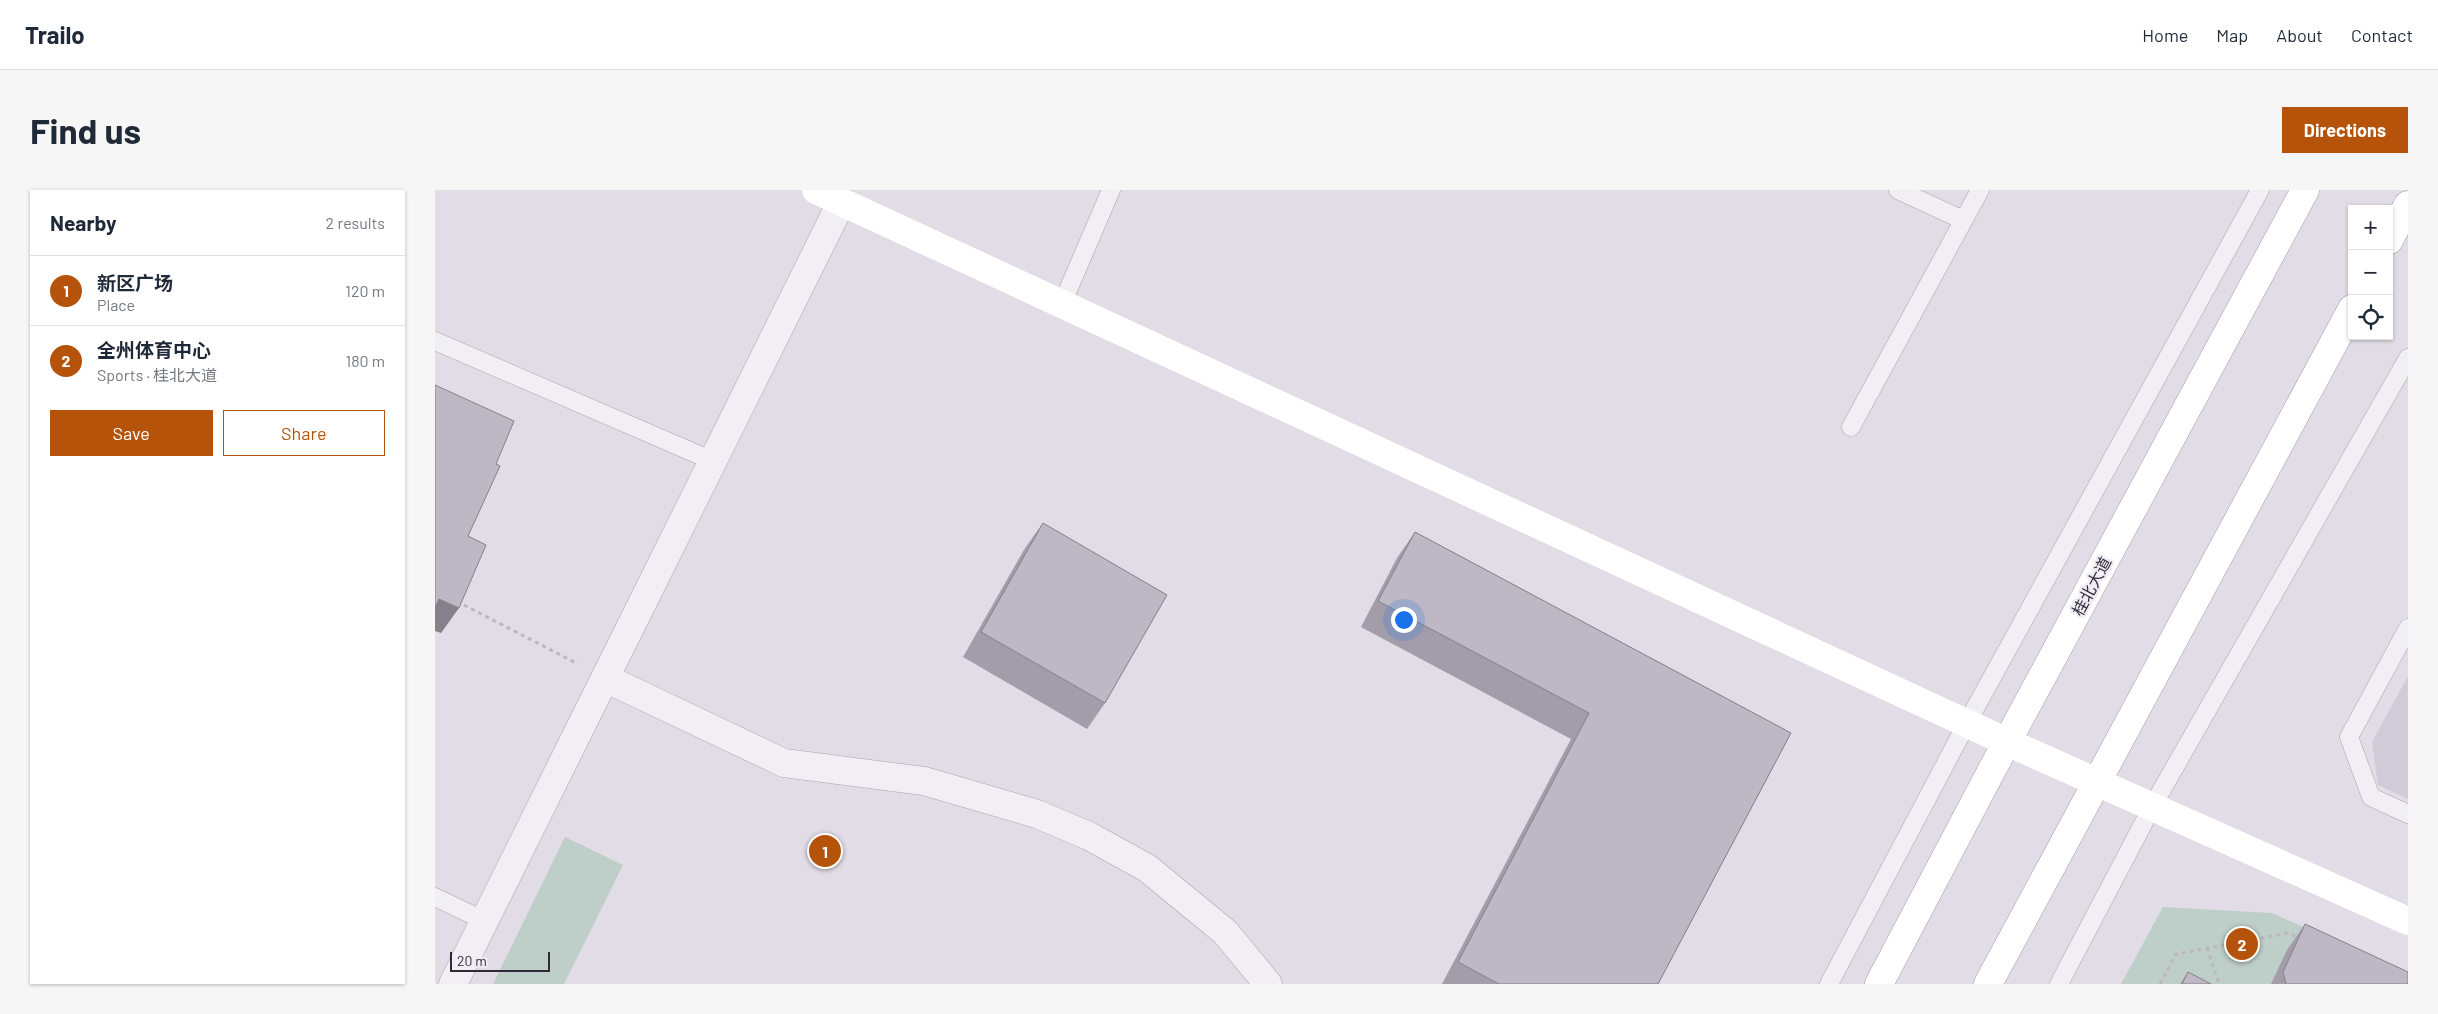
<!DOCTYPE html>
<meta charset="utf-8">
<style>
:root{--surface:#fff;--page:#f6f6f7;--text:#1f2937;--muted:#747a83;--line:#e0e1e3;--accent:#b45309}
body{margin:0;font-family:Barlow,"Noto Sans SC",sans-serif;background:var(--page);color:var(--text)}
.controls{position:absolute;right:15px;top:15px;display:grid;overflow:hidden;border-radius:0px;box-shadow:0 1px 4px #0004}
.controls button{width:45px;height:45px;display:grid;place-items:center;padding:0;border:0;border-bottom:1px solid var(--line);background:var(--surface);color:var(--text);font:25px sans-serif}
.scale{position:absolute;left:15px;bottom:12px;width:100px;box-sizing:border-box;padding-left:5px;border:2px solid #31283a;border-top:0;font-size:14px;line-height:18px;white-space:nowrap;color:#31283a;-webkit-text-stroke:4px #efecf3;paint-order:stroke}
.you{position:absolute;left:968px;top:429px;width:18px;height:18px;margin:-12px;border:4px solid #fff;border-radius:50%;background:#1a73e8;box-shadow:0 0 0 8px #1a73e833}
.badge{display:grid;place-items:center;width:32px;height:32px;border-radius:50%;background:var(--accent);color:#fff;font-size:16px;font-weight:700}
.pin{position:absolute;translate:-50% -50%;border:2px solid #fff;box-shadow:0 1px 5px #0006}
.list{margin:0;padding:0;list-style:none}
h2{display:flex;justify-content:space-between;align-items:center;height:65px;margin:0;padding:0 20px;font-size:21px}
h2 small{font-size:16px;font-weight:400;color:var(--muted)}
.list li{display:grid;grid-template-columns:32px 1fr auto;gap:15px;align-items:center;box-sizing:border-box;height:70px;padding:0 20px;border-top:1px solid var(--line)}
.list b{display:block;font-size:19px;white-space:nowrap}
.list p{margin:0;font-size:16px;white-space:nowrap;color:var(--muted)}
.list em{font-size:16px;font-style:normal;color:var(--muted)}
.actions{display:flex;gap:10px;padding:15px 20px}
.actions a{flex:1;padding:11px 0;border:1px solid var(--accent);border-radius:0px;text-align:center;font-size:18px;color:var(--accent)}
.actions .main{background:var(--accent);color:#fff}
.icon{flex:none;width:28px;height:28px;fill:none;stroke:currentColor;stroke-width:2;stroke-linecap:round;stroke-linejoin:round}
.map{position:relative;flex:none;width:1973px;height:794px;overflow:hidden;border-radius:0px}
header{display:flex;align-items:center;gap:30px;box-sizing:border-box;height:70px;padding:0 25px;background:var(--surface);border-bottom:1px solid var(--line)}
header strong{font-size:24px}
nav{display:flex;gap:28px;margin-inline-start:auto;font-size:18px}
.intro{display:flex;align-items:center;justify-content:space-between;box-sizing:border-box;height:120px;padding:0 30px}
h1{margin:0;font-size:35px}
.button{padding:12px 22px;border-radius:0px;background:var(--accent);color:#fff;font-size:18px;font-weight:700}
main{display:flex;gap:30px;padding:0 30px}
aside{flex:1;background:var(--surface);border-radius:0px;box-shadow:0 1px 4px #0004}
.map>svg:first-child{display:block}
</style>
<header>
<strong>Trailo</strong>
<nav><a>Home</a><a>Map</a><a>About</a><a>Contact</a></nav>
</header>
<div class="intro"><h1>Find us</h1><a class="button">Directions</a></div>
<main>
<aside>
<h2>Nearby<small>2 results</small></h2>
<ul class="list">
<li><span class="badge">1</span><div><b>新区广场</b><p>Place</p></div><em>120 m</em></li>
<li><span class="badge">2</span><div><b>全州体育中心</b><p>Sports · 桂北大道</p></div><em>180 m</em></li>
</ul>
<div class="actions"><a class="main">Save</a><a>Share</a></div>
</aside>
<div class="map">
<svg width="1973" height="794" viewBox="0 0 1973 794">
<rect width="100%" height="100%" fill="#e1dce5"/>
<!-- built -->
<polygon fill="#d0cbd6" points="1973,486 1973,609 1943,595 1937,552"/>
<!-- grass -->
<g fill="#becec9">
<polygon points="130,647 188,675 129,794 58,794"/>
<polygon points="1728,717 1837,723 1973,784 1973,794 1686,794"/>
</g>
<g fill="none" stroke-linecap="round" stroke-linejoin="round">
<defs>
<g id="lane">
<polyline points="1463,0 1528,30"/>
<polyline points="627,114 676,0"/>
<polyline points="0,151 278,271"/>
<polyline points="1416,237 1545,0"/>
<polyline points="1973,438 1914,547 1936,607 1973,624"/>
<polyline points="0,707 50,731"/>
<polyline points="1394,794 1532,533 1825,0"/>
<polyline points="1624,794 1717,617 1973,168"/>
</g>
<g id="street">
<polyline points="170,488 349,573 489,591 602,624 654,646 712,678 790,742 833,794"/>
<polyline points="18,794 407,11"/>
</g>
<g id="primary">
<polyline points="1954,50 1973,15"/>
<polyline points="1444,794 1560,574 1870,0"/>
<polyline points="1553,794 1917,119"/>
</g>
</defs>
<!-- lane casing -->
<use href="#lane" stroke="#a9a2ae" stroke-width="19"/>
<!-- street casing -->
<use href="#street" stroke="#a9a2ae" stroke-width="29"/>
<!-- primary casing -->
<use href="#primary" stroke="#a69db0" stroke-width="29"/>
<!-- path -->
<g stroke="#bcb7c0" stroke-width="3" stroke-dasharray="4 4" stroke-linecap="butt">
<polyline points="29,415 143,474"/>
<polyline points="1772,758 1784,794"/>
<polyline points="1725,794 1741,764 1853,743 1864,748"/>
</g>
<!-- lane -->
<use href="#lane" stroke="#f2eff4" stroke-width="18"/>
<!-- street -->
<use href="#street" stroke="#f2eff4" stroke-width="28"/>
<!-- secondary -->
<polyline stroke="#fff" stroke-width="28" points="381,0 1572,552 1973,731"/>
<!-- primary -->
<use href="#primary" stroke="#fff" stroke-width="28"/>
</g>
<!-- wall -->
<g fill="#a39da9">
<polygon points="608,333 670,513 652,539 528,467 590,358"/>
<polygon points="980,342 1356,543 1223,794 1007,794 1136,549 926,437 962,368"/>
<polygon points="1870,734 1973,794 1836,794 1852,760"/>
<polygon points="1753,782 1776,794 1745,794"/>
</g>
<!-- shaded-wall -->
<polygon fill="#858089" points="4,409 24,418 6,443 0,441 0,415"/>
<!-- building -->
<g fill="#beb7c4" stroke="#858089">
<polygon points="0,195 79,231 61,274 65,276 33,346 51,355 24,418 4,409 0,418"/>
<polygon points="608,333 732,405 670,513 546,442"/>
<polygon points="980,342 1356,543 1223,794 1064,794 1023,772 1154,523 943,411"/>
<polygon points="1870,734 1973,782 1973,794 1851,794 1848,782"/>
<polygon points="1753,782 1776,794 1747,794"/>
</g>
<g text-anchor="middle" dominant-baseline="central" stroke-width="5" stroke-linejoin="round" paint-order="stroke">
<!-- street labels -->
<g font-size="16" fill="#31283a" stroke="#efecf3">
<text transform="translate(1656 396) rotate(-62)">桂北大道</text>
</g>
</g>
</svg>
<div class="controls">
<button>+</button>
<button>−</button>
<button><svg class="icon" aria-label="locate" viewBox="0 0 24 24"><circle cx="12" cy="12" r="6"/><path d="M12 2v4M12 18v4M2 12h4M18 12h4"/></svg></button>
</div>
<div class="scale">20 m</div>
<div class="you"></div>
<div class="pin badge" style="left:390px;top:661px">1</div>
<div class="pin badge" style="left:1807px;top:754px">2</div>
</div>
</main>
